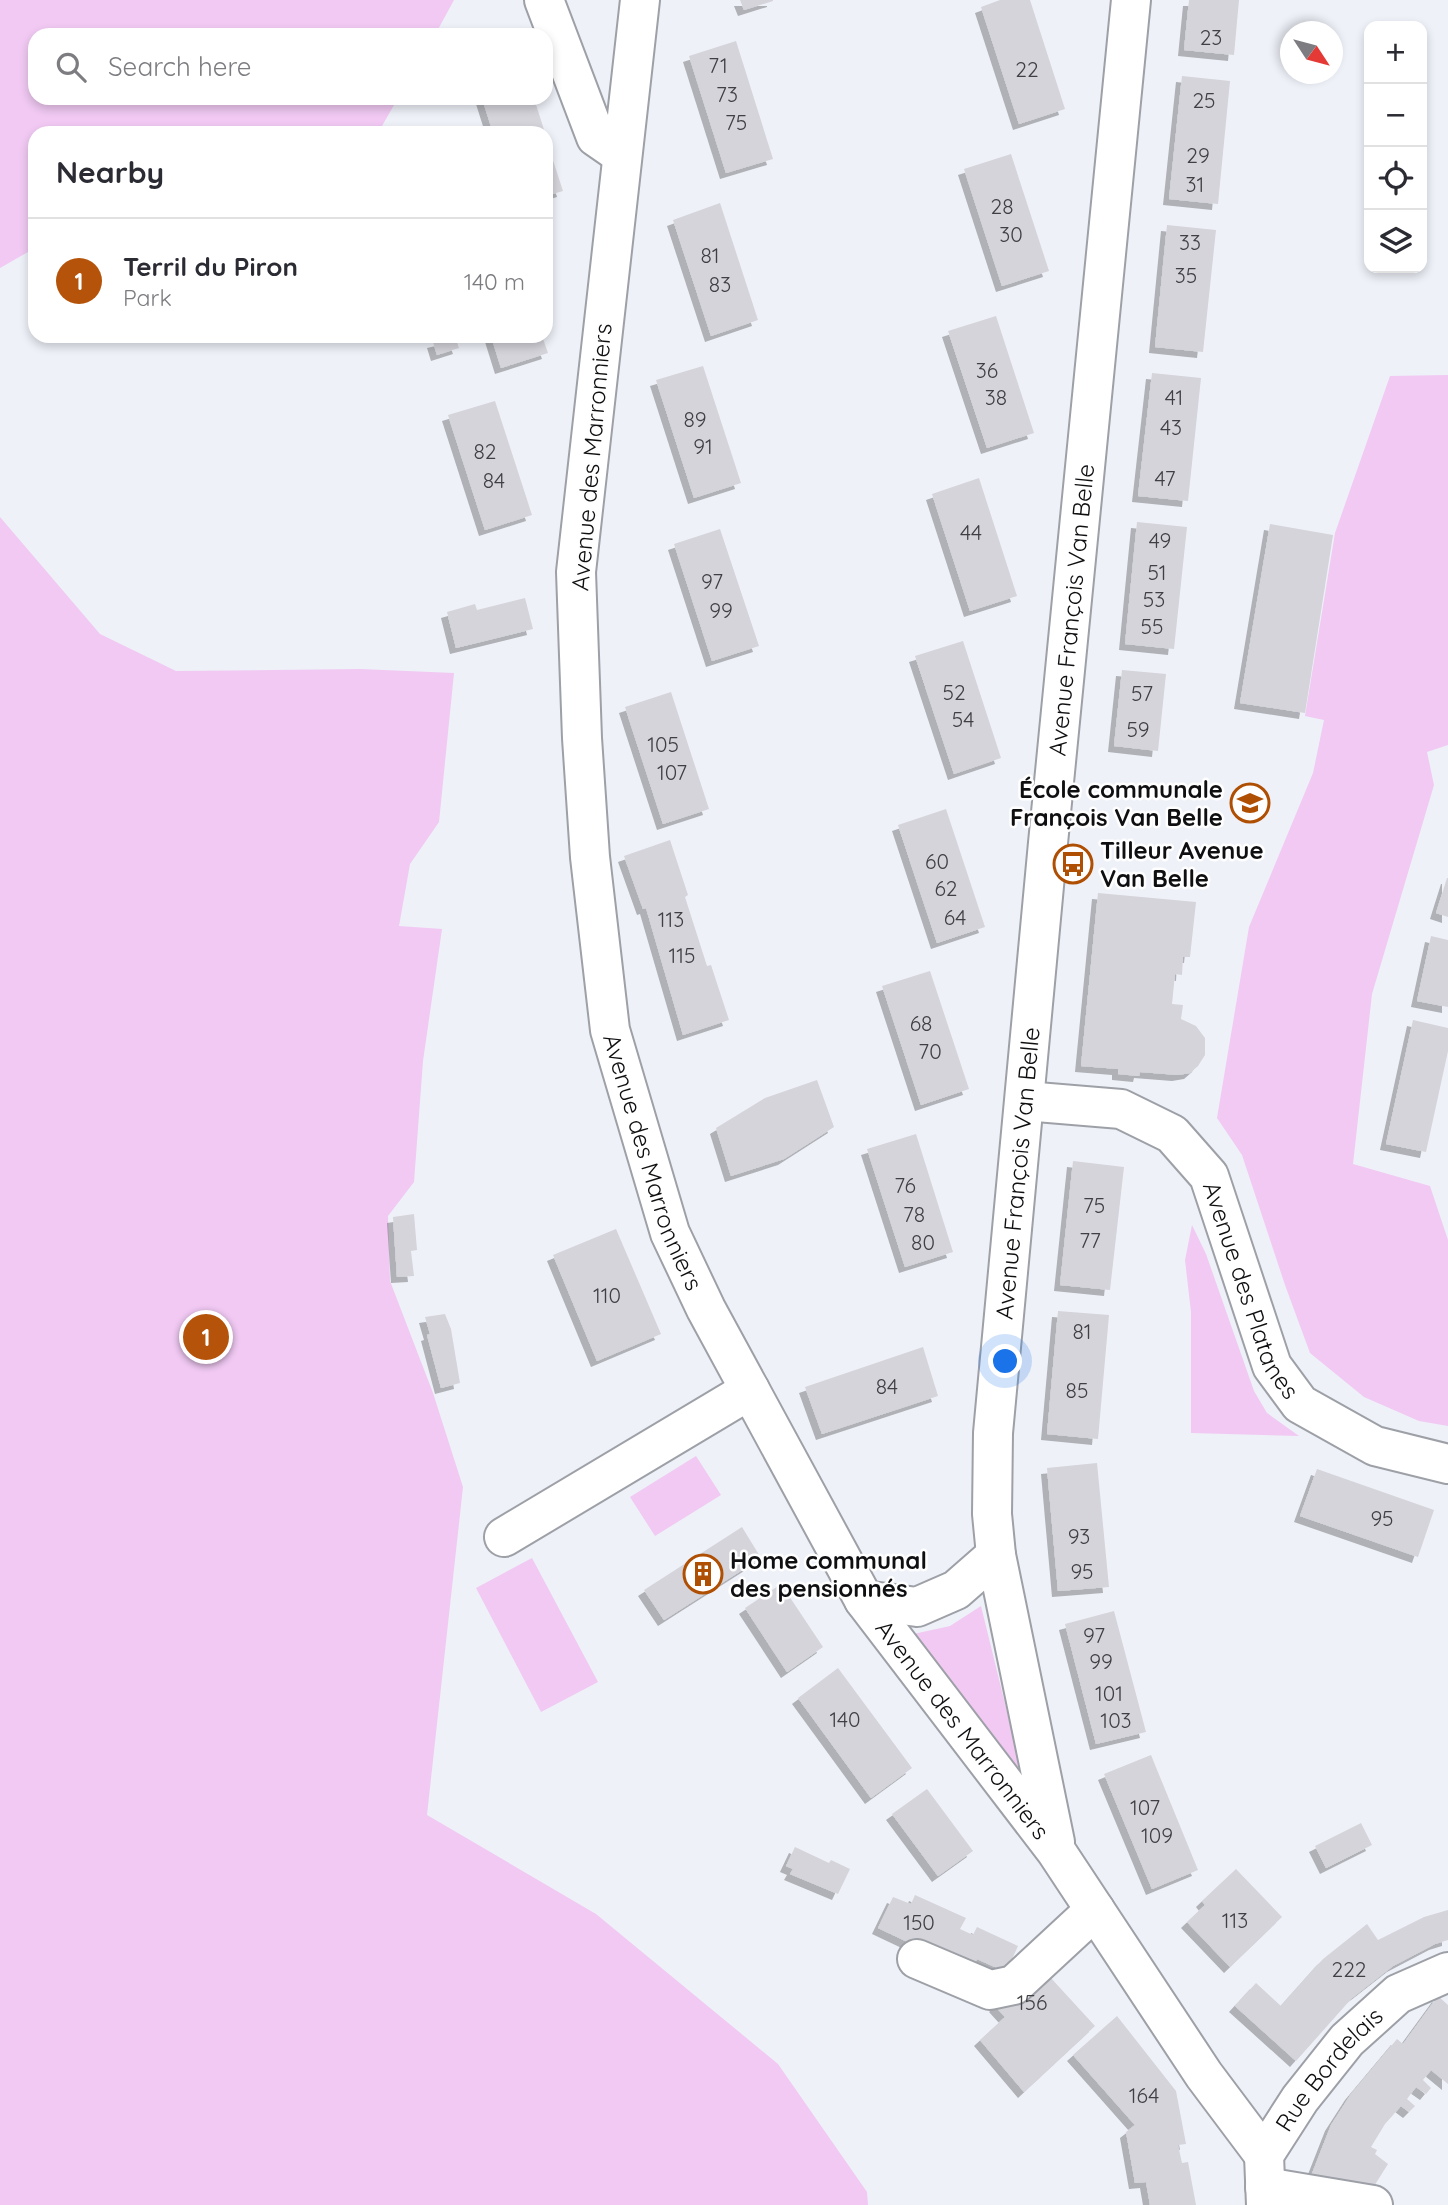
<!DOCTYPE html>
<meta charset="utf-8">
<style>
:root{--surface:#fff;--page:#f2f2f3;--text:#2b2b33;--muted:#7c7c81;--line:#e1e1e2;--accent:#b45309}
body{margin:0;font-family:Quicksand,sans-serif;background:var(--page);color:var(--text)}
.controls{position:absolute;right:21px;top:21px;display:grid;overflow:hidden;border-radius:14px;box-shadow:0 4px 10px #0003}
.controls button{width:63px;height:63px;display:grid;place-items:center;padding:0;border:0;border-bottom:2px solid var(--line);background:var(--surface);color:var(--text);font:35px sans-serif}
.compass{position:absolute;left:1280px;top:21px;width:63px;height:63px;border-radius:50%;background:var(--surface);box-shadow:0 4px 10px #0003;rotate:126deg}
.you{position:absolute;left:1006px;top:1362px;width:24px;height:24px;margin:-18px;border:5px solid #fff;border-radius:50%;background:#1a73e8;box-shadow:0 0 0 10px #1a73e833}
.badge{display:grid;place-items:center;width:46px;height:46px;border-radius:50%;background:var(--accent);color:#fff;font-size:23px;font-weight:700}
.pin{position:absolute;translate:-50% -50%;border:4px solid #fff;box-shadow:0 2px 7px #0006}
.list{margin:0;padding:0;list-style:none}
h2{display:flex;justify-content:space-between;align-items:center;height:91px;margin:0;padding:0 28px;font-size:30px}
h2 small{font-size:23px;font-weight:400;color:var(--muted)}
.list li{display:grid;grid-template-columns:46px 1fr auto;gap:21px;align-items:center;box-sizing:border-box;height:126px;padding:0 28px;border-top:2px solid var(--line)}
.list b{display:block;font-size:26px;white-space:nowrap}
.list p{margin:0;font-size:23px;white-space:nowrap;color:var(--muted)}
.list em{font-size:23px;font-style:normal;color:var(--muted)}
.icon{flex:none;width:38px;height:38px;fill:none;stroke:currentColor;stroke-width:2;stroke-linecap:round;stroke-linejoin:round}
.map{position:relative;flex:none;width:1448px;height:2205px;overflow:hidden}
.search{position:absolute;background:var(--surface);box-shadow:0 4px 10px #0003;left:28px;top:28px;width:525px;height:77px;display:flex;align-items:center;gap:18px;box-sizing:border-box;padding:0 24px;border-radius:21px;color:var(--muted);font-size:26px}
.panel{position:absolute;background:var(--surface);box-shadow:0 4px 10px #0003;left:28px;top:126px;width:525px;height:217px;border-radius:21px}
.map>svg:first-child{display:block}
</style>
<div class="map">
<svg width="1448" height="2205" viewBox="0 0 1448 2205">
<defs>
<filter id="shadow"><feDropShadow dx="-6" dy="6" stdDeviation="0" flood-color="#0004"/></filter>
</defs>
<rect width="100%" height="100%" fill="#eef1f8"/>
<!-- green -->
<g fill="#f1c9f3">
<polygon points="0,0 454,0 435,35 35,35 35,98 398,98 378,133 35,133 35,248 0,268"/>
<polygon points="1448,375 1448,745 1427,752 1434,785 1372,994 1353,1164 1430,1186 1448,1240 1448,1426 1419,1421 1364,1397 1310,1353 1285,1285 1242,1155 1217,1118 1249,927 1313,773 1324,720 1305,716 1335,533 1390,376"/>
<polygon points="0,517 100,634 176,671 360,669 454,673 439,822 410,864 399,926 442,929 423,1061 414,1182 388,1216 390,1281 433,1393 463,1487 427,1815 596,1914 778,2064 867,2192 868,2205 0,2205"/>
<polygon points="1192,1225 1206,1254 1254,1391 1267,1413 1299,1436 1191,1433 1191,1312 1185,1260"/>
<polygon points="696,1456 721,1495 655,1536 630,1497"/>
<polygon points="532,1558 598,1682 541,1712 476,1588"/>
<polygon points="981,1606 1020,1765 1010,1771 909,1635 950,1626"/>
</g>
<!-- building -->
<g fill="#d5d4db" filter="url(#shadow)">
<polygon points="740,0 773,0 773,1 744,10"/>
<polygon points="1000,0 1030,0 1065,109 1019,124 981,7"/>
<polygon points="1189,0 1239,0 1234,55 1184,50"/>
<polygon points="736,41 773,159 726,173 689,56"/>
<polygon points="1182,76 1230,81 1218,204 1169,199"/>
<polygon points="482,98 534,98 545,133 493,133"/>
<polygon points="546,139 563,191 546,196"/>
<polygon points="1011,154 1049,271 1002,286 964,169"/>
<polygon points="720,203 758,320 711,336 673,220"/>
<polygon points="1167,225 1216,230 1203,352 1155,347"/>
<polygon points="996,316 1034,433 987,448 948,331"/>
<polygon points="491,336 542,336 548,353 501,368"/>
<polygon points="455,337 459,348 437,355 433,342"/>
<polygon points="703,366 741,483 694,498 656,380"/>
<polygon points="1152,373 1201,378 1188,501 1138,496"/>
<polygon points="495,401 532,515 485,530 448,415"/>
<polygon points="979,478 1017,596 970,611 932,494"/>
<polygon points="1137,522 1187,527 1174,649 1125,644"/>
<polygon points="1270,524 1333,535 1305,713 1240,703"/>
<polygon points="720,529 759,646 712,661 674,544"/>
<polygon points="525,598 533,629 456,648 447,612 475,604 477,610"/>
<polygon points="963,641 1001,758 954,774 915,656"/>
<polygon points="1122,670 1166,674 1158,751 1114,746"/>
<polygon points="671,692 709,809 663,824 625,707"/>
<polygon points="946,809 985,927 937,943 898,825"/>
<polygon points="670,840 688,895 685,897 707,966 711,965 729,1020 683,1035 646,908 643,909 624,856"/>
<polygon points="1447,878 1448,878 1448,917 1436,913"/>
<polygon points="1098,893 1196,902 1190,957 1183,957 1182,975 1175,974 1172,1004 1183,1005 1181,1019 1196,1026 1205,1038 1205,1055 1198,1066 1190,1073 1178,1075 1140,1072 1139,1076 1118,1074 1118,1069 1081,1066"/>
<polygon points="1431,936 1448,940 1448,1007 1417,1001"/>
<polygon points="930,971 969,1089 921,1105 882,986"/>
<polygon points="1413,1020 1448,1028 1448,1051 1426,1152 1386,1144"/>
<polygon points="817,1080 834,1127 784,1159 731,1176 716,1128 765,1098"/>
<polygon points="916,1134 953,1252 905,1267 867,1149"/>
<polygon points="1073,1161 1124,1167 1110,1290 1060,1285"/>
<polygon points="414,1214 417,1250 411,1251 414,1276 397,1277 393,1217"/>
<polygon points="616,1229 661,1334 597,1361 553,1255"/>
<polygon points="1058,1311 1109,1315 1098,1439 1047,1434"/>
<polygon points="445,1314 451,1329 460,1383 441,1388 427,1335 430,1334 425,1317"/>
<polygon points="923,1347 938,1396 822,1434 805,1387"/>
<polygon points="1097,1463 1109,1587 1058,1591 1047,1468"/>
<polygon points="1317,1469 1434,1510 1418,1557 1300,1516"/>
<polygon points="742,1527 761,1558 664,1620 644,1590"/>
<polygon points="781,1584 823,1647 787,1672 745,1608"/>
<polygon points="1114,1611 1146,1732 1096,1744 1065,1624"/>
<polygon points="838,1668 912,1768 871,1798 798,1698"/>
<polygon points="1151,1755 1198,1870 1152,1889 1104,1774"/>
<polygon points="927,1789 973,1851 938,1876 892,1814"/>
<polygon points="1361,1823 1372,1845 1326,1868 1315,1846"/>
<polygon points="795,1847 829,1863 831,1860 850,1869 838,1894 790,1874 793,1869 786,1866"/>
<polygon points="1236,1869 1282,1917 1230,1967 1187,1922 1205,1905 1202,1901"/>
<polygon points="915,1895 966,1918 960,1929 973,1935 977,1927 1018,1946 1006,1972 977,1959 971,1972 878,1928 893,1897 911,1904"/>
<polygon points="1448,1910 1448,1940 1435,1944 1393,1966 1352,1998 1296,2061 1235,2006 1256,1983 1281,2006 1323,1959 1367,1924 1378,1940 1424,1917"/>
<polygon points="1039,1965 1095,2026 1024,2092 980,2040 1005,2017 995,2006"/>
<polygon points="1438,1996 1448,2005 1448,2084 1431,2070 1423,2080 1431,2088 1426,2094 1416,2087 1407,2099 1415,2106 1409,2112 1401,2106 1385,2124 1371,2147 1377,2150 1375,2154 1388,2164 1371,2191 1311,2176 1331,2125 1351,2094 1397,2039 1403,2044"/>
<polygon points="1117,2016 1176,2091 1186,2144 1178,2145 1182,2163 1188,2162 1196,2205 1150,2205 1146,2182 1135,2183 1126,2132 1135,2125 1073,2055"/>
</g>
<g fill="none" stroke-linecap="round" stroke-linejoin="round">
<defs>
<g id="minor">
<polyline points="544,0 596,137 622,155"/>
<path id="s1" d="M 640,0 L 576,572 L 582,738 L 590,857 L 610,1030 L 670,1233 L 706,1309 L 864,1600 L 1056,1851 L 1204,2075 L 1264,2155"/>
<path id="s2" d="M 1025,1101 L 1121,1109 L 1172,1134 L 1209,1176 L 1272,1366 L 1300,1404 L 1375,1446 L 1448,1464"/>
<polyline points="504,1537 750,1390"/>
<polyline points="864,1600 917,1607 956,1590 996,1555"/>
<path id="s3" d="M 1055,1842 L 996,1555 L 992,1514 L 993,1433 L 1048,843 L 1131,0"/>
<polyline points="917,1959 990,1990 1014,1985 1095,1910"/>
<polyline points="1265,2187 1373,2205"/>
<path id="s4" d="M 1266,2205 L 1264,2155 L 1300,2099 L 1347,2040 L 1398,1994 L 1448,1972"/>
</g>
</defs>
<!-- minor casing -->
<use href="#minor" stroke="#9ea0a7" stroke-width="42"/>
<!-- minor -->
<use href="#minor" stroke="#fff" stroke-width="38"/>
</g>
<!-- icons -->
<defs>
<symbol id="school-ring" viewBox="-11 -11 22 22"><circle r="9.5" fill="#fefefe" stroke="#af4f04" stroke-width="1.5"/><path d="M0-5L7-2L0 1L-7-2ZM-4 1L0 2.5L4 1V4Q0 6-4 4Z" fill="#af4f04"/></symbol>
<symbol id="bus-ring" viewBox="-11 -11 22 22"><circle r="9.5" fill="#fefefe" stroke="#af4f04" stroke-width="1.5"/><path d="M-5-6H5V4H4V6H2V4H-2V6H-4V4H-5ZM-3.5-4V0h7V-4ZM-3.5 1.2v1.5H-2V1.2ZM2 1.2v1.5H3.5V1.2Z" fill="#af4f04"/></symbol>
<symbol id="building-ring" viewBox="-11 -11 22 22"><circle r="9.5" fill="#fefefe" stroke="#af4f04" stroke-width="1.5"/><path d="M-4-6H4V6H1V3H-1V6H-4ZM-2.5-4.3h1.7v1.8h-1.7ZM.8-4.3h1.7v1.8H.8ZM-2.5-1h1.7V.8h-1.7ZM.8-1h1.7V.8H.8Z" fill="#af4f04"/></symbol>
</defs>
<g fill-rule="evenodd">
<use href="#school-ring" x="1228" y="781" width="44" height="44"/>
<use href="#bus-ring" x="1051" y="842" width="44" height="44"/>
<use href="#building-ring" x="681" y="1552" width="44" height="44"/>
</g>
<g text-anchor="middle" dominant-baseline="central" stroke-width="5" stroke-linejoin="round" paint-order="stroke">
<!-- number labels -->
<g font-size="21" fill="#404044">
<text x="1211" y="37">23</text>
<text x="718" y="65">71</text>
<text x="1027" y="69">22</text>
<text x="727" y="94">73</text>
<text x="1204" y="100">25</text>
<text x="736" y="122">75</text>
<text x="1198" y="155">29</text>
<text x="1195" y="184">31</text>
<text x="1002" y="206">28</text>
<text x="1011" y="234">30</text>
<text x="1190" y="242">33</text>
<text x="710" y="255">81</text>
<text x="1186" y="275">35</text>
<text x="720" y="284">83</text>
<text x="987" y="370">36</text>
<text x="996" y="397">38</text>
<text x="1174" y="397">41</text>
<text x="695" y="419">89</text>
<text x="1171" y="427">43</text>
<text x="703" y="446">91</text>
<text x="485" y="451">82</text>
<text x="1165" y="478">47</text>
<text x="494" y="480">84</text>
<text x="971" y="532">44</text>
<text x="1160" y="540">49</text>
<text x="1157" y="572">51</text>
<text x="712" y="581">97</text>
<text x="1154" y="599">53</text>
<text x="721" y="610">99</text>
<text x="1152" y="626">55</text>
<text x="954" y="692">52</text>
<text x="1142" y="693">57</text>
<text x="963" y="719">54</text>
<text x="1138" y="729">59</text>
<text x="663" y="744">105</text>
<text x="672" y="772">107</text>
<text x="937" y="861">60</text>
<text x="946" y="888">62</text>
<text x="955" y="917">64</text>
<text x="671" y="919">113</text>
<text x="682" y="955">115</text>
<text x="921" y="1023">68</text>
<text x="930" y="1051">70</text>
<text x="905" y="1185">76</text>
<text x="1094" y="1205">75</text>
<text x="914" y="1214">78</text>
<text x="1090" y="1240">77</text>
<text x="923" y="1242">80</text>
<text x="607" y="1295">110</text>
<text x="1082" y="1331">81</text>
<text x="887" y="1386">84</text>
<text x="1077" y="1390">85</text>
<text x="1382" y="1518">95</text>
<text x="1079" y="1536">93</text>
<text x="1082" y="1571">95</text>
<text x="1094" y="1635">97</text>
<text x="1101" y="1661">99</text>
<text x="1109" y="1693">101</text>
<text x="845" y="1719">140</text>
<text x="1116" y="1720">103</text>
<text x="1145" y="1807">107</text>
<text x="1157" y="1835">109</text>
<text x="1235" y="1920">113</text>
<text x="919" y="1922">150</text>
<text x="1349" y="1969">222</text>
<text x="1032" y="2002">156</text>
<text x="1144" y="2095">164</text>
</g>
<!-- street labels -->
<g font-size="24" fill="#0f0f12" stroke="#fefefe">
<text transform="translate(591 457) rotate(-85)">Avenue des Marronniers</text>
<text stroke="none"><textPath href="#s3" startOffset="1242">Avenue François Van Belle</textPath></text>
<text stroke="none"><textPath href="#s1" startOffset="1174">Avenue des Marronniers</textPath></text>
<text stroke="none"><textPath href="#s3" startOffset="676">Avenue François Van Belle</textPath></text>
<text stroke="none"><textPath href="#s2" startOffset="331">Avenue des Platanes</textPath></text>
<text stroke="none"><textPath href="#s1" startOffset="1825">Avenue des Marronniers</textPath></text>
<text stroke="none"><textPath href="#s4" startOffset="158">Rue Bordelais</textPath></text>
</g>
<!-- poi labels -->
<g font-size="24" font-weight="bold" fill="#0f0f12" stroke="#fefefe" text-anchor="start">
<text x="1223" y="789" text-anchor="end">École communale<tspan x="1223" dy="28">François Van Belle</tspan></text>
<text x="1100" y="850">Tilleur Avenue<tspan x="1100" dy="28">Van Belle</tspan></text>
<text x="730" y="1560">Home communal<tspan x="730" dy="28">des pensionnés</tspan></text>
</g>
</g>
</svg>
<div class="controls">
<button>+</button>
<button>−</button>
<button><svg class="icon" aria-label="locate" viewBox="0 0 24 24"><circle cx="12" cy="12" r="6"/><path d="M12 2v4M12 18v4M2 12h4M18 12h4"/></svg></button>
<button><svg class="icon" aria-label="layers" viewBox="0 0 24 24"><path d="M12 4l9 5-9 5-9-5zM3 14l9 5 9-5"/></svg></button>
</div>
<svg class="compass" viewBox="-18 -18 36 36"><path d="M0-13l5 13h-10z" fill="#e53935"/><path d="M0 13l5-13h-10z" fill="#7c7c81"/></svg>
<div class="you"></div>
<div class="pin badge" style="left:206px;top:1337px">1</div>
<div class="search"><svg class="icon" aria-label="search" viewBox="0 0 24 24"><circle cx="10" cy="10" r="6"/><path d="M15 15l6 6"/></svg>Search here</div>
<section class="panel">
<h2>Nearby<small></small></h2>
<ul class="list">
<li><span class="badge">1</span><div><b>Terril du Piron</b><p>Park</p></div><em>140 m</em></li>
</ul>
</section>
</div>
